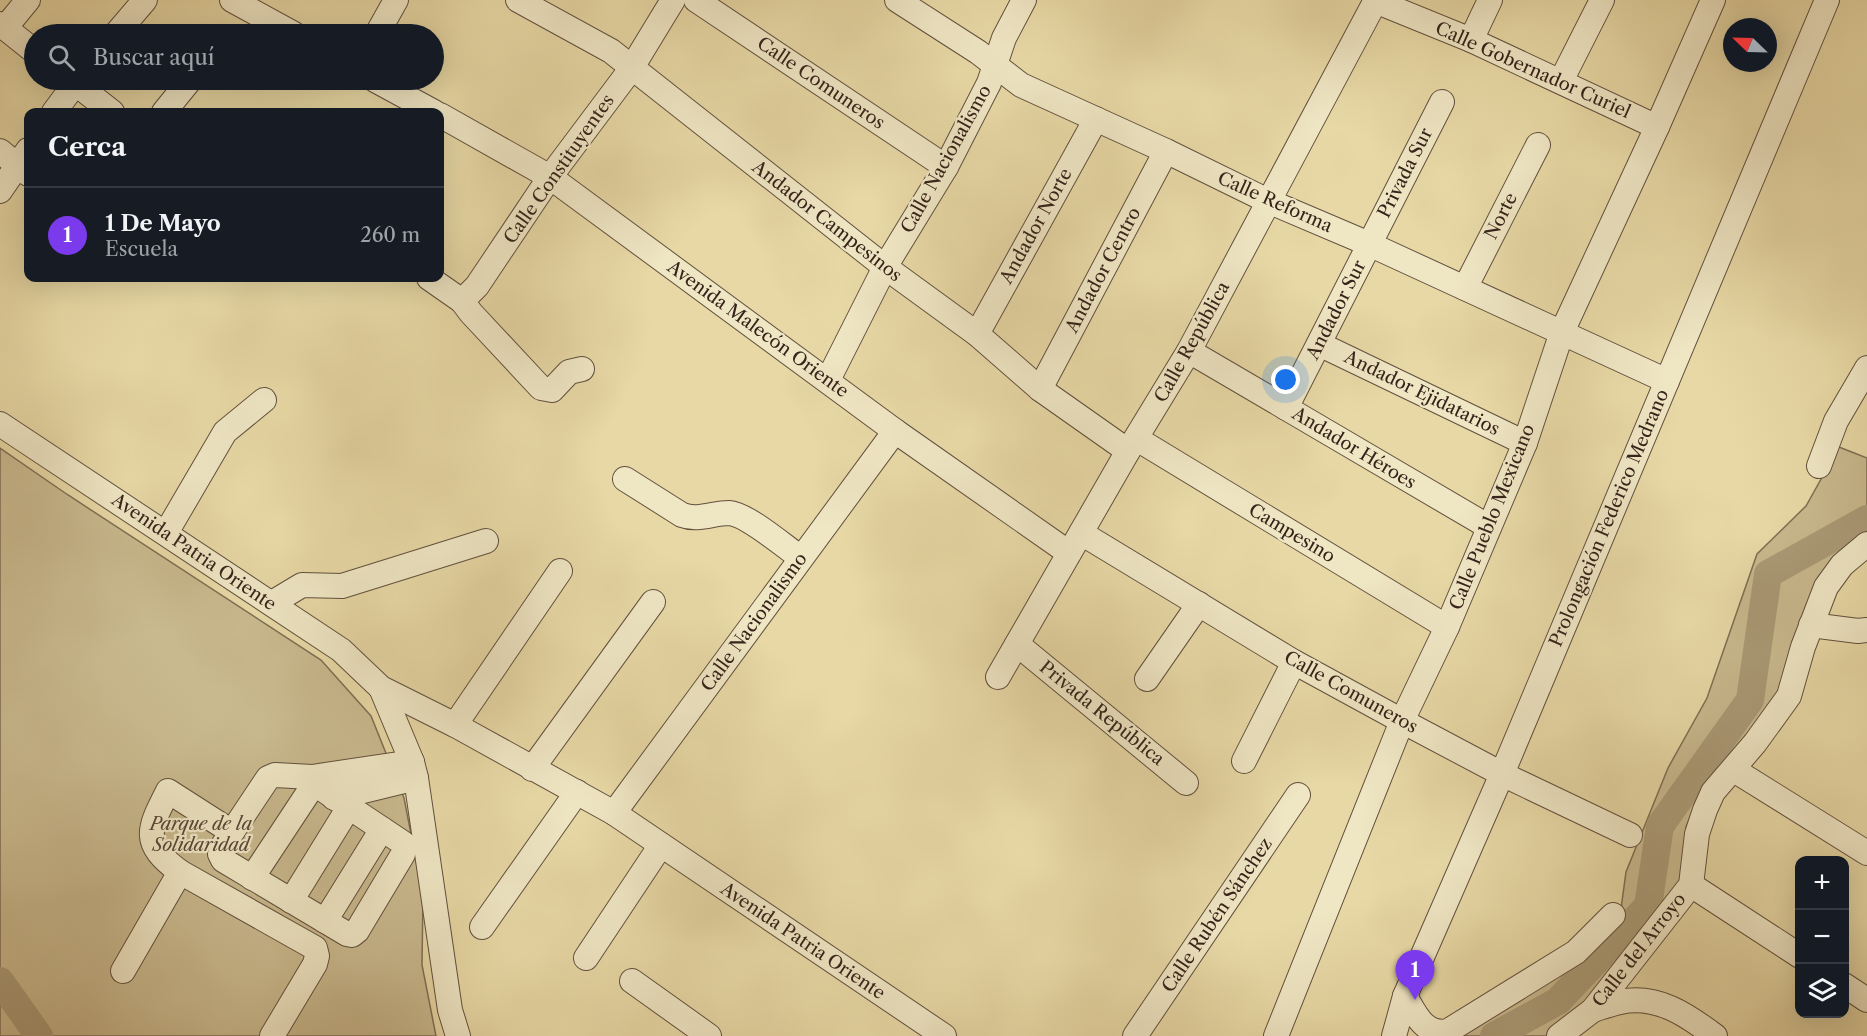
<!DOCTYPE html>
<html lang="es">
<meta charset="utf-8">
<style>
:root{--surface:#171b24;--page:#242831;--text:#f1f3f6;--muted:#9ea1a6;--line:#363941;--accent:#7c3aed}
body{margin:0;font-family:"Libre Caslon Text",serif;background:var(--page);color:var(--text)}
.controls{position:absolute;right:18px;bottom:18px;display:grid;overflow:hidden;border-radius:12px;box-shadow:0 6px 24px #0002}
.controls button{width:54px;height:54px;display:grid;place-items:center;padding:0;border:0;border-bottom:2px solid var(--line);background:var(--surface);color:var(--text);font:30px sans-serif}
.compass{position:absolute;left:1723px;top:18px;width:54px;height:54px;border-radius:50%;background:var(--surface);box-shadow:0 6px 24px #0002;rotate:293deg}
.you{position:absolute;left:1286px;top:380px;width:21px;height:21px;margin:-15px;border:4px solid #fff;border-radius:50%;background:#1a73e8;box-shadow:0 0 0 9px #1a73e833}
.badge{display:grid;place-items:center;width:39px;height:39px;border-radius:50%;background:var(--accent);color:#fff;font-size:20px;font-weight:700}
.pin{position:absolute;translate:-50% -50px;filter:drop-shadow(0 2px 3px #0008)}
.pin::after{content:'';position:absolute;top:32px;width:21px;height:18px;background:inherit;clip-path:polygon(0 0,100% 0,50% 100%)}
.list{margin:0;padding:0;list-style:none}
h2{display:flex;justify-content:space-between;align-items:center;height:78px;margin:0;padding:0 24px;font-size:26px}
h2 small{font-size:20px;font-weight:400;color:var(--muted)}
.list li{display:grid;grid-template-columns:39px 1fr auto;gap:18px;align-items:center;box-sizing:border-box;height:96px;padding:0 24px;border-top:2px solid var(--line)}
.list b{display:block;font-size:22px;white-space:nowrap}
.list p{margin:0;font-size:20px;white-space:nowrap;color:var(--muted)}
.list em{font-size:20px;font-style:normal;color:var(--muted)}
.icon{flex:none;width:33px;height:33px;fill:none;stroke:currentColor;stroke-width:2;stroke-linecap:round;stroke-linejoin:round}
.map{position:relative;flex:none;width:1867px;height:1036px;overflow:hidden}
.search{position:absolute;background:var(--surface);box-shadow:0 6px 24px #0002;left:24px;top:24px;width:420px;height:66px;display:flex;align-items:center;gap:15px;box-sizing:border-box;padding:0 21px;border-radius:33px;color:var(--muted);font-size:22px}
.panel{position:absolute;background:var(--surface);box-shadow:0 6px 24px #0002;left:24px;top:108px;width:420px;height:174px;border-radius:12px}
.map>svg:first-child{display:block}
</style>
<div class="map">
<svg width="1867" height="1036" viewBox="0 0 1867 1036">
<rect width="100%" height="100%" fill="#e7d8a5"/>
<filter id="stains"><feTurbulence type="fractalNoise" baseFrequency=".00333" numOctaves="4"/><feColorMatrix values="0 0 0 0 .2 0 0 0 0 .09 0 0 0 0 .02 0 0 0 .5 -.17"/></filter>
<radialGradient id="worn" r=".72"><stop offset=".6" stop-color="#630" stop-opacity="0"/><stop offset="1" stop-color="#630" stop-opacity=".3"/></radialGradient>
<!-- green -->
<g fill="#c9b98e" stroke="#7f6e54" stroke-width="1.5">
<polygon points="1839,447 1867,458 1867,531 1843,550 1773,709 1740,749 1706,781 1686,827 1682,881 1585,1008 1549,1036 1458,1036 1620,916 1626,872 1668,768 1707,698 1757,554 1806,506"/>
<polygon points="0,448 68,495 321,660 371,716 404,798 423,896 422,965 436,1036 0,1036"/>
</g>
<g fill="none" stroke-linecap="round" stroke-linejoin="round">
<!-- river -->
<g stroke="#aa9a76" stroke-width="28">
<polyline points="0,981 39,1036"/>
<polyline points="1494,1036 1558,1001 1648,906 1660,826 1750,700 1768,574 1867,519"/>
</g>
<defs>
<g id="minor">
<polyline points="232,0 294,34"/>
<polyline points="518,0 611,51 885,267 977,334 1040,389 1128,451"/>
<polyline points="696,0 946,167"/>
<polyline points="897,0 978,52 1021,85 1166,151 1268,201 1369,244 1667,381"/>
<polyline points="1375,1 1471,40 1657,127"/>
<polyline points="0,24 34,51"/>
<polyline points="5,28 28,0"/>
<polyline points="116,34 145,0"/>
<polyline points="377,34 396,0"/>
<polyline points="1471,40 1490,0"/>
<polyline points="71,80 112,112"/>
<polyline points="375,80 434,112"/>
<polyline points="1561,81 1602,0"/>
<polyline points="54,112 78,80"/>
<polyline points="164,112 190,80"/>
<polyline points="440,115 550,177 895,431 1069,553"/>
<polyline points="0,151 28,174"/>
<polyline points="0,191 28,150"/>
<polyline points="429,278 462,301 471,313 541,388 552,390 569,372 582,369"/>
<polyline points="1465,288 1538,145"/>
<polyline points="462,301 477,286 550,177 631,69 673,0"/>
<polyline points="977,334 1096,119"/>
<polyline points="1319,344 1525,443"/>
<polyline points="1189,351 1489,527"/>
<polyline points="828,380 885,267 946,167 989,83 1004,38 1024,0"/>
<polyline points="1040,389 1166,151"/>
<polyline points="1286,408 1442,102"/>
<polyline points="0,424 341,650 381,688 455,725 614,813 944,1036"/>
<polyline points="1137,439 1447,627"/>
<polyline points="1819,466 1836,421 1867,368"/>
<path d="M 625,479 L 682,515 C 698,521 713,513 729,513 C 747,514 785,547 801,558"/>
<polyline points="166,533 225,432 264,400"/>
<polyline points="1081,533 1294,662 1402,721 1502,774 1630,835"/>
<polyline points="272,603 302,585 342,586 486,541"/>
<polyline points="1811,625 1858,631 1867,630"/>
<polyline points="1017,644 1186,783"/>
<polyline points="998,677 1128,451 1189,351 1376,0"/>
<polyline points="1147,679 1199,604"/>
<polyline points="381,688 412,762 416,778 450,1010 458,1036"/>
<polyline points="455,725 560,571"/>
<polyline points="1244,761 1294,662"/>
<polyline points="532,769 653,602"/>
<polyline points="1734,770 1867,853"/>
<polyline points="304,777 403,843 404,848 403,854 357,931 352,935 347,934 223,860 220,854 222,847 268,778 275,775 312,777 412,762"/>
<polyline points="334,798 416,778"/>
<polyline points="614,813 895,431"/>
<path d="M 232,832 L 168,791 C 148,830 141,843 180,872 L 315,948 L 317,956 L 315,964 L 272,1036"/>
<polyline points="252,878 314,784"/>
<polyline points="1691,885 1800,956"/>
<polyline points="291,901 349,807"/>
<polyline points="325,921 382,829"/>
<polyline points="482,927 577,792"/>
<polyline points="586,958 661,845"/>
<polyline points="123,971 180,872"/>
<polyline points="632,981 709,1036"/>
<polyline points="1844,985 1867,1000"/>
<path d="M 1405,996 C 1415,1013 1424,1036 1448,1031 L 1576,952 L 1613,915"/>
<path d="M 1593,1010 C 1602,1007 1611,1004 1620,1002 C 1657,994 1687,1015 1715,1036"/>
<polyline points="1135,1036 1298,795"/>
<polyline points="1276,1036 1402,721 1447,627 1525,443 1562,332 1657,127 1713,0"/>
<polyline points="1394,1036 1405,996 1502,774 1827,0"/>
<polyline points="1559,1036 1593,1010 1691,885 1697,834 1705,810 1713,792 1755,743 1789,696 1803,647 1826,587 1842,565 1867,544"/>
</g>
</defs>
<!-- minor casing -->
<use href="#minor" stroke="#62503e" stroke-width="26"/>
<!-- minor -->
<use href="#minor" stroke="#efe6c4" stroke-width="24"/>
</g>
<g text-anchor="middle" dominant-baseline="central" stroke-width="4.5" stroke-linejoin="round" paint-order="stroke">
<!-- street labels -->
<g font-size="18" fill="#35231b" stroke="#efe6c4">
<text transform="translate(1533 70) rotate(24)">Calle Gobernador Curiel</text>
<text transform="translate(821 83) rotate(34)">Calle Comuneros</text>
<text transform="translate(946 159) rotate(-61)">Calle Nacionalismo</text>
<text transform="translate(559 169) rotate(-55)">Calle Constituyentes</text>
<text transform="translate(1405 173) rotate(-63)">Privada Sur</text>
<text transform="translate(1275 202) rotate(24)">Calle Reforma</text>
<text transform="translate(1501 216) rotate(-63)">Norte</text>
<text transform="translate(827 221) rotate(38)">Andador Campesinos</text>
<text transform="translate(1036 226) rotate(-61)">Andador Norte</text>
<text transform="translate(1103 270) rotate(-62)">Andador Centro</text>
<text transform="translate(1336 310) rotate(-63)">Andador Sur</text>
<text transform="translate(758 329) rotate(36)">Avenida Malecón Oriente</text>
<text transform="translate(1192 342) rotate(-61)">Calle República</text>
<text transform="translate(1422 393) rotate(26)">Andador Ejidatarios</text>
<text transform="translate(1354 448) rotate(31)">Andador Héroes</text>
<text transform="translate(1492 517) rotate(-68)">Calle Pueblo Mexicano</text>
<text transform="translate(1609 518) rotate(-67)">Prolongación Federico Medrano</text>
<text transform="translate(1292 533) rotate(31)">Campesino</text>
<text transform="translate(194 552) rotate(34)">Avenida Patria Oriente</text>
<text transform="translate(754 622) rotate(-54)">Calle Nacionalismo</text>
<text transform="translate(1351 692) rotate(29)">Calle Comuneros</text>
<text transform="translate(1102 713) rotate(39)">Privada República</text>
<text transform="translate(1217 915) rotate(-56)">Calle Rubén Sánchez</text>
<text transform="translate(803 941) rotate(34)">Avenida Patria Oriente</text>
<text transform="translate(1639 950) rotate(-52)">Calle del Arroyo</text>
</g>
<!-- park labels -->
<g font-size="18" font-style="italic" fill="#5a4838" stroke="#efe6c4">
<text x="201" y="824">Parque de la<tspan x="201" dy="21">Solidaridad</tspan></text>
</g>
</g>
<rect width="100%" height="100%" filter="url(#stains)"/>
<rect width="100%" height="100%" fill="url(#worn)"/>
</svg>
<div class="controls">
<button>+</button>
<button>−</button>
<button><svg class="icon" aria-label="layers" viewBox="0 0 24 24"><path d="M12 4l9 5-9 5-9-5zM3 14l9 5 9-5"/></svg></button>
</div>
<svg class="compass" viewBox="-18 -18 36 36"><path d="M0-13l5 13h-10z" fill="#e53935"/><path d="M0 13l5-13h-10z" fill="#9ea1a6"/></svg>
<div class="you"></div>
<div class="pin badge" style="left:1415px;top:1000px">1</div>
<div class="search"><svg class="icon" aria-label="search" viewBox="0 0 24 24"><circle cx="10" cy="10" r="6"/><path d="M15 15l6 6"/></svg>Buscar aquí</div>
<section class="panel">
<h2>Cerca<small></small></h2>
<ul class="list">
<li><span class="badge">1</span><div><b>1 De Mayo</b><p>Escuela</p></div><em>260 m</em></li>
</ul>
</section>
</div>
